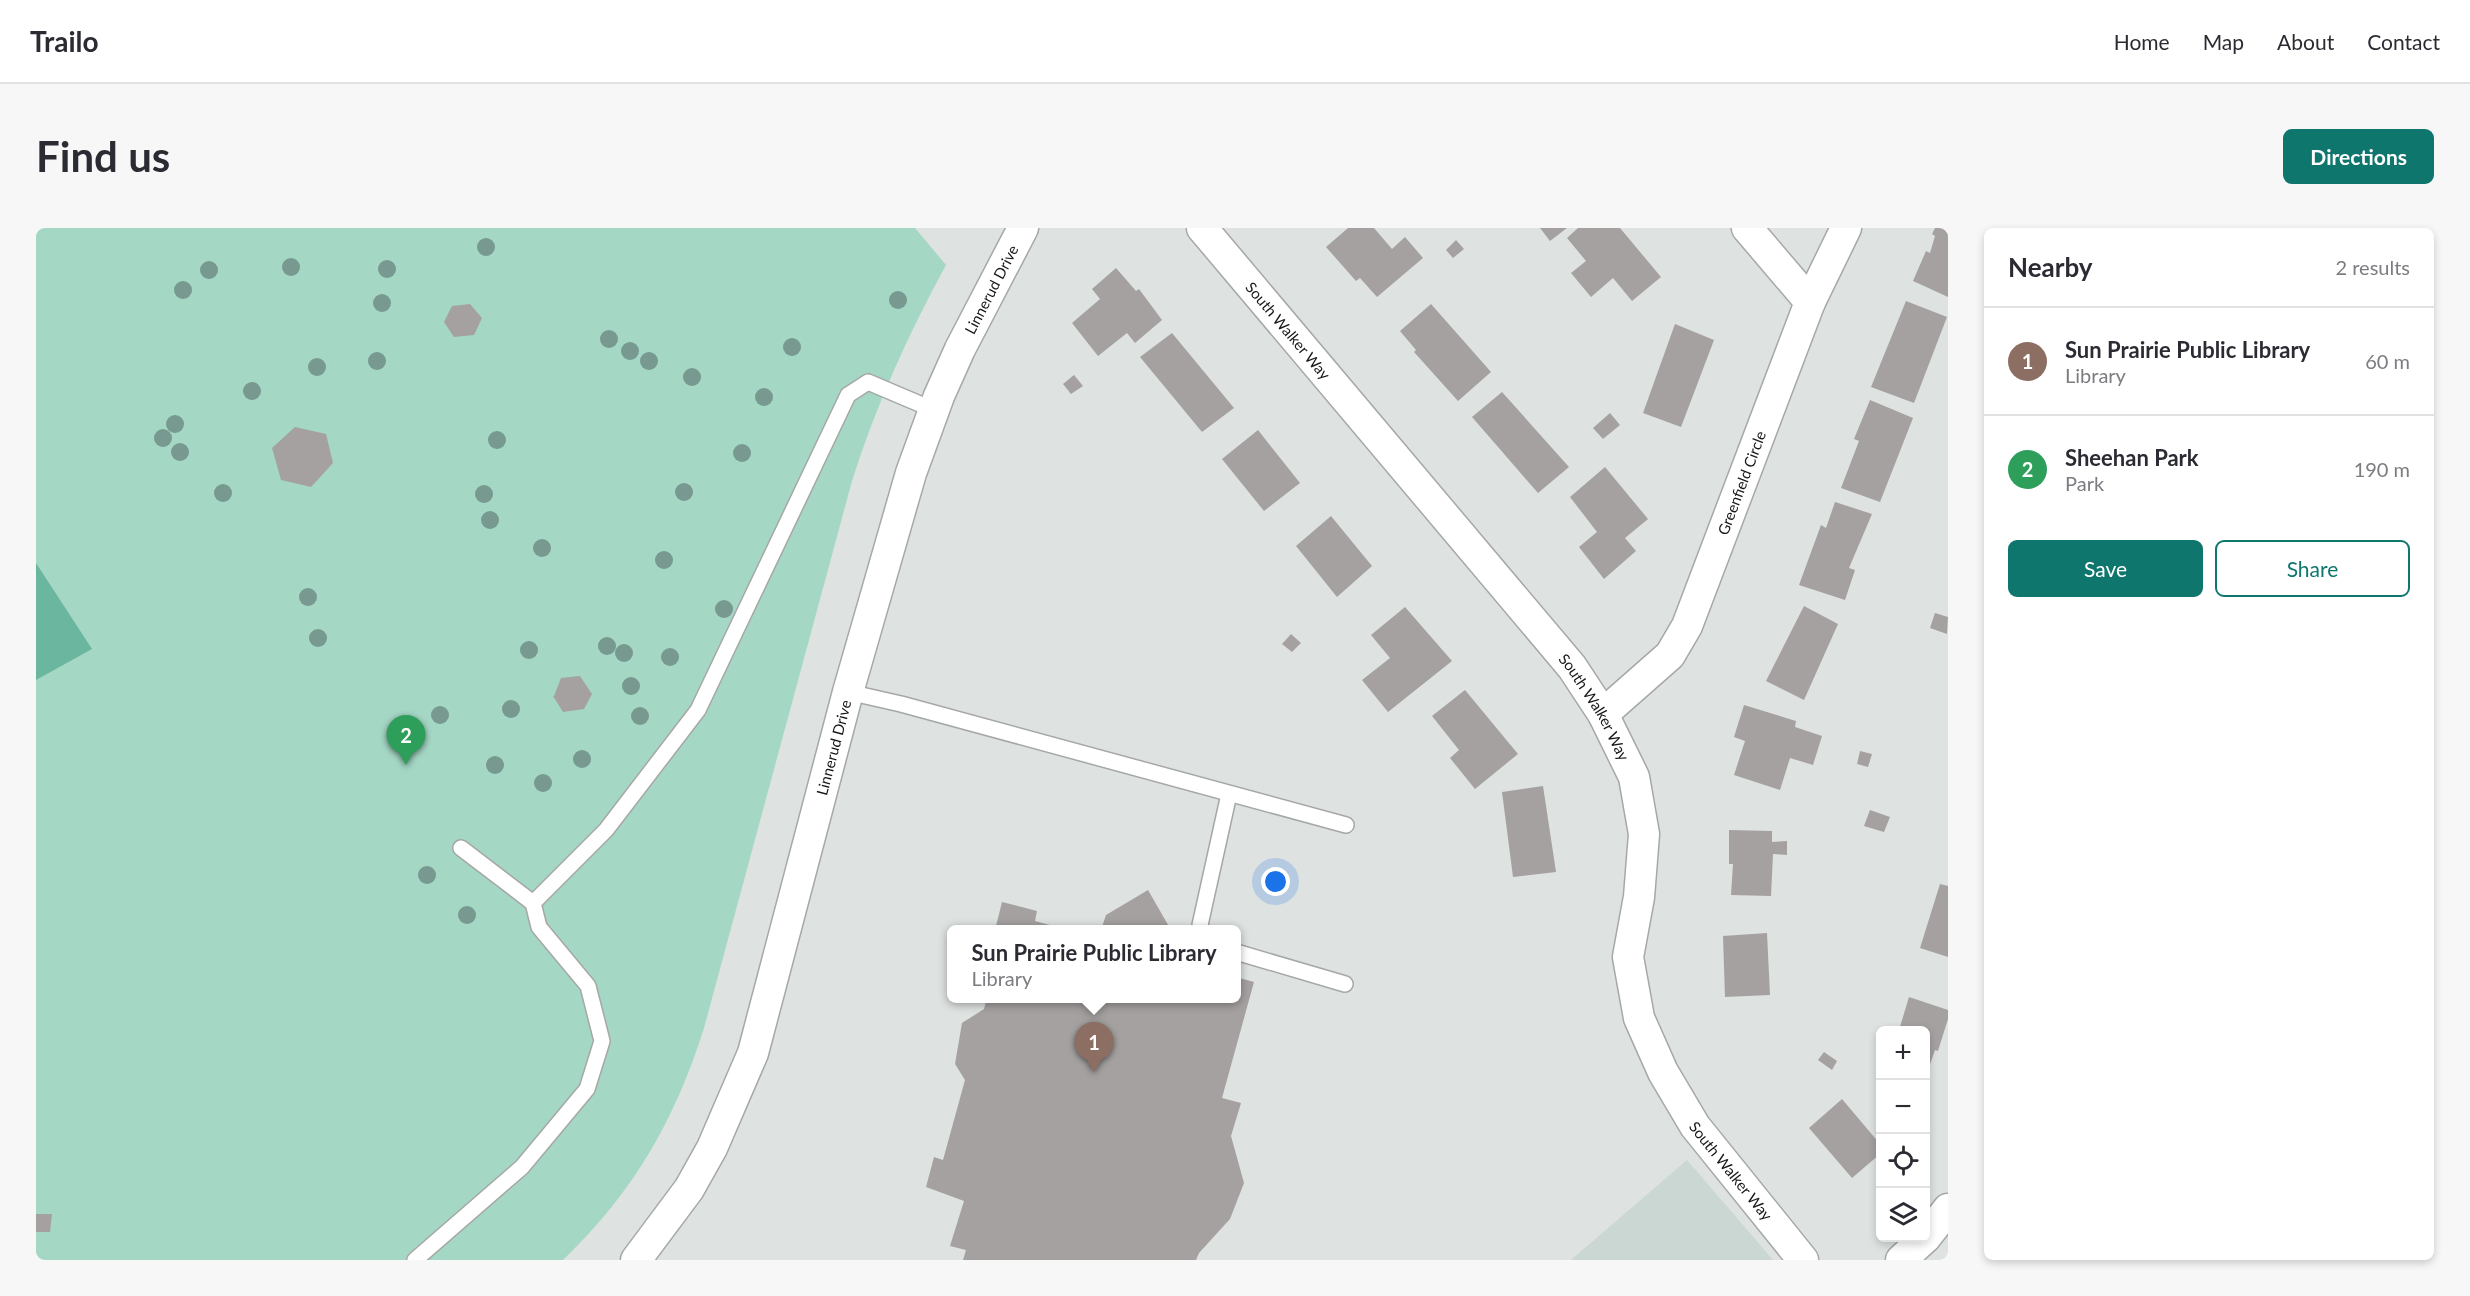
<!DOCTYPE html>
<meta charset="utf-8">
<style>
:root{--surface:#fff;--page:#f7f7f7;--text:#2b2b33;--muted:#7c7c81;--line:#e1e1e2;--accent:#0f766e}
body{margin:0;font-family:Lato,sans-serif;background:var(--page);color:var(--text)}
.controls{position:absolute;right:18px;bottom:18px;display:grid;overflow:hidden;border-radius:9px;box-shadow:0 3px 9px #0003}
.controls button{width:54px;height:54px;display:grid;place-items:center;padding:0;border:0;border-bottom:2px solid var(--line);background:var(--surface);color:var(--text);font:30px sans-serif}
.you{position:absolute;left:1240px;top:654px;width:21px;height:21px;margin:-15px;border:4px solid #fff;border-radius:50%;background:#1a73e8;box-shadow:0 0 0 9px #1a73e833}
.badge{display:grid;place-items:center;width:39px;height:39px;border-radius:50%;background:var(--accent);color:#fff;font-size:20px;font-weight:700}
.pin{position:absolute;translate:-50% -50px;filter:drop-shadow(0 2px 3px #0008)}
.pin::after{content:'';position:absolute;top:32px;width:21px;height:18px;background:inherit;clip-path:polygon(0 0,100% 0,50% 100%)}
.popup{position:absolute;left:911px;top:697px;width:294px;height:78px;box-sizing:border-box;display:grid;place-content:center;border-radius:9px;background:var(--surface);filter:drop-shadow(0 2px 4px #0005);font-size:20px;white-space:nowrap;color:var(--muted)}
.popup b{font-size:22px;color:var(--text)}
.popup::after{content:'';position:absolute;left:50%;top:100%;margin-left:-12px;border:12px solid transparent;border-top-color:var(--surface)}
.list{margin:0;padding:0;list-style:none}
h2{display:flex;justify-content:space-between;align-items:center;height:78px;margin:0;padding:0 24px;font-size:26px}
h2 small{font-size:20px;font-weight:400;color:var(--muted)}
.list li{display:grid;grid-template-columns:39px 1fr auto;gap:18px;align-items:center;box-sizing:border-box;height:108px;padding:0 24px;border-top:2px solid var(--line)}
.list b{display:block;font-size:22px;white-space:nowrap}
.list p{margin:0;font-size:20px;white-space:nowrap;color:var(--muted)}
.list em{font-size:20px;font-style:normal;color:var(--muted)}
.actions{display:flex;gap:12px;padding:18px 24px}
.actions a{flex:1;padding:14px 0;border:2px solid var(--accent);border-radius:9px;text-align:center;font-size:21px;color:var(--accent)}
.actions .main{background:var(--accent);color:#fff}
.icon{flex:none;width:33px;height:33px;fill:none;stroke:currentColor;stroke-width:2;stroke-linecap:round;stroke-linejoin:round}
.map{position:relative;flex:none;width:1912px;height:1032px;overflow:hidden;border-radius:9px}
header{display:flex;align-items:center;gap:36px;box-sizing:border-box;height:84px;padding:0 30px;background:var(--surface);border-bottom:2px solid var(--line)}
header strong{font-size:28px}
nav{display:flex;gap:33px;margin-inline-start:auto;font-size:21px}
.intro{display:flex;align-items:center;justify-content:space-between;box-sizing:border-box;height:144px;padding:0 36px}
h1{margin:0;font-size:42px}
.button{padding:15px 27px;border-radius:9px;background:var(--accent);color:#fff;font-size:21px;font-weight:700}
main{display:flex;gap:36px;padding:0 36px}
aside{flex:1;background:var(--surface);border-radius:9px;box-shadow:0 3px 9px #0003}
.map>svg:first-child{display:block}
</style>
<header>
<strong>Trailo</strong>
<nav><a>Home</a><a>Map</a><a>About</a><a>Contact</a></nav>
</header>
<div class="intro"><h1>Find us</h1><a class="button">Directions</a></div>
<main>
<div class="map">
<svg width="1912" height="1032" viewBox="0 0 1912 1032">
<rect width="100%" height="100%" fill="#dee2e1"/>
<!-- built -->
<polygon fill="#cbd7d2" points="1651,932 1737,1032 1535,1032"/>
<!-- green -->
<path fill="#a5d7c5" d="M 0,0 L 879,0 L 910,37 C 872,107 840,177 816,253 L 668,800 C 639,892 597,965 527,1032 L 0,1032 Z"/>
<!-- forest -->
<polygon fill="#6bb69e" points="0,335 56,421 0,452"/>
<!-- building -->
<g fill="#a5a1a1">
<polygon points="1312,0 1338,0 1356,21 1369,9 1387,30 1341,69 1324,50 1320,53 1290,19"/>
<polygon points="1504,0 1531,0 1514,13"/>
<polygon points="1542,0 1584,0 1625,49 1596,73 1577,50 1555,69 1535,45 1550,33 1531,10"/>
<polygon points="1899,0 1912,0 1912,69 1877,53 1890,23 1894,25 1899,8 1896,6"/>
<polygon points="1420,12 1428,21 1417,30 1410,22"/>
<polygon points="1080,40 1100,63 1103,61 1126,92 1099,115 1091,105 1062,128 1036,95 1064,71 1056,61"/>
<polygon points="1870,73 1911,89 1878,175 1835,159"/>
<polygon points="434,76 446,90 438,107 418,109 408,94 416,78"/>
<polygon points="1395,76 1455,144 1422,173 1378,124 1380,122 1364,103"/>
<polygon points="1639,96 1678,112 1645,199 1607,185"/>
<polygon points="1136,105 1198,180 1166,204 1104,129"/>
<polygon points="1038,147 1047,158 1035,166 1027,156"/>
<polygon points="1466,164 1533,239 1502,265 1436,189"/>
<polygon points="1834,172 1877,190 1844,274 1805,260 1823,213 1818,211"/>
<polygon points="1574,185 1584,197 1567,211 1557,200"/>
<polygon points="259,199 290,206 297,235 275,259 245,252 236,220"/>
<polygon points="1222,202 1264,255 1228,283 1186,231"/>
<polygon points="1569,239 1612,291 1589,310 1600,323 1568,351 1543,319 1561,304 1534,269"/>
<polygon points="1799,274 1836,286 1813,340 1819,342 1809,372 1763,357 1785,297 1790,300"/>
<polygon points="1295,288 1336,338 1301,369 1260,318"/>
<polygon points="1768,378 1802,396 1768,472 1730,453"/>
<polygon points="1369,379 1416,433 1352,484 1326,452 1354,430 1335,407"/>
<polygon points="1899,385 1912,389 1911,406 1894,400"/>
<polygon points="1255,406 1265,415 1256,424 1246,416"/>
<polygon points="544,448 556,466 548,481 527,484 517,468 518,468 525,450"/>
<polygon points="1429,462 1482,526 1439,561 1414,530 1423,522 1396,488"/>
<polygon points="1708,477 1760,493 1759,499 1786,508 1777,537 1754,530 1744,562 1698,547 1709,513 1698,509"/>
<polygon points="1824,523 1836,526 1832,539 1821,536"/>
<polygon points="1507,558 1520,644 1477,649 1466,564"/>
<polygon points="1834,582 1854,589 1848,604 1828,598"/>
<polygon points="1693,602 1736,603 1736,614 1751,613 1751,627 1737,626 1735,668 1695,667 1697,636 1693,636"/>
<polygon points="1904,656 1912,658 1912,729 1884,720"/>
<polygon points="1112,662 1135,702 1065,702 1070,687"/>
<polygon points="966,674 1001,683 999,693 1032,702 959,702"/>
<polygon points="1731,705 1734,767 1689,769 1687,708"/>
<polygon points="1200,749 1218,754 1186,870 1205,875 1195,908 1208,955 1194,991 1163,1025 1160,1032 927,1032 930,1022 914,1018 928,973 890,959 898,929 907,932 929,852 919,836 926,795 948,781 951,770 1200,770"/>
<polygon points="1873,769 1912,782 1912,791 1902,823 1899,822 1890,848 1890,802 1863,802"/>
<polygon points="1788,824 1801,833 1796,842 1782,832"/>
<polygon points="1806,871 1844,916 1844,926 1816,950 1773,900"/>
<polygon points="0,986 16,986 14,1004 0,1004"/>
</g>
<g fill="none" stroke-linecap="round" stroke-linejoin="round">
<defs>
<g id="lane">
<polyline points="812,464 865,476 1310,597"/>
<polyline points="425,620 497,675"/>
<polyline points="1166,702 1164,697 1193,566"/>
<polyline points="1200,724 1309,756"/>
<polyline points="379,1032 486,939 551,861 566,813 552,758 503,699 497,675 570,602 662,482 812,167 832,154 898,182"/>
</g>
<g id="street">
<path id="s1" d="M 1166,0 L 1536,439 L 1567,486 L 1598,549 L 1608,606 L 1603,669 L 1592,729 L 1603,790 L 1627,844 L 1659,898 L 1767,1032"/>
<polyline points="1711,0 1774,74"/>
<path id="s2" d="M 1567,486 L 1634,427 L 1651,398 L 1774,74 L 1810,0"/>
<polyline points="1890,1009 1912,981"/>
<path id="s3" d="M 600,1032 L 653,961 L 676,920 L 717,825 L 812,464 L 875,245 L 903,168 L 924,121 L 987,0"/>
<polyline points="1865,1032 1889,1010"/>
</g>
</defs>
<!-- lane casing -->
<use href="#lane" stroke="#a5a8a7" stroke-width="18"/>
<!-- street casing -->
<use href="#street" stroke="#a5a8a7" stroke-width="33"/>
<!-- lane -->
<use href="#lane" stroke="#fff" stroke-width="15"/>
<!-- street -->
<use href="#street" stroke="#fff" stroke-width="30"/>
</g>
<!-- trees -->
<g fill="#779990">
<circle cx="450" cy="19" r="9"/>
<circle cx="255" cy="39" r="9"/>
<circle cx="351" cy="41" r="9"/>
<circle cx="173" cy="42" r="9"/>
<circle cx="147" cy="62" r="9"/>
<circle cx="862" cy="72" r="9"/>
<circle cx="346" cy="75" r="9"/>
<circle cx="573" cy="111" r="9"/>
<circle cx="756" cy="119" r="9"/>
<circle cx="594" cy="123" r="9"/>
<circle cx="341" cy="133" r="9"/>
<circle cx="613" cy="133" r="9"/>
<circle cx="281" cy="139" r="9"/>
<circle cx="656" cy="149" r="9"/>
<circle cx="216" cy="163" r="9"/>
<circle cx="728" cy="169" r="9"/>
<circle cx="139" cy="196" r="9"/>
<circle cx="127" cy="210" r="9"/>
<circle cx="461" cy="212" r="9"/>
<circle cx="144" cy="224" r="9"/>
<circle cx="706" cy="225" r="9"/>
<circle cx="648" cy="264" r="9"/>
<circle cx="187" cy="265" r="9"/>
<circle cx="448" cy="266" r="9"/>
<circle cx="454" cy="292" r="9"/>
<circle cx="506" cy="320" r="9"/>
<circle cx="628" cy="332" r="9"/>
<circle cx="272" cy="369" r="9"/>
<circle cx="688" cy="381" r="9"/>
<circle cx="282" cy="410" r="9"/>
<circle cx="571" cy="418" r="9"/>
<circle cx="493" cy="422" r="9"/>
<circle cx="588" cy="425" r="9"/>
<circle cx="634" cy="429" r="9"/>
<circle cx="595" cy="458" r="9"/>
<circle cx="475" cy="481" r="9"/>
<circle cx="404" cy="487" r="9"/>
<circle cx="604" cy="488" r="9"/>
<circle cx="546" cy="531" r="9"/>
<circle cx="459" cy="537" r="9"/>
<circle cx="507" cy="555" r="9"/>
<circle cx="391" cy="647" r="9"/>
<circle cx="431" cy="687" r="9"/>
</g>
<g text-anchor="middle" dominant-baseline="central" stroke-width="4.5" stroke-linejoin="round" paint-order="stroke">
<!-- street labels -->
<g font-size="15" fill="#161717" stroke="#dee2e1">
<text stroke="none"><textPath href="#s3" startOffset="1041">Linnerud Drive</textPath></text>
<text stroke="none"><textPath href="#s1" startOffset="134">South Walker Way</textPath></text>
<text stroke="none"><textPath href="#s2" startOffset="276">Greenfield Circle</textPath></text>
<text stroke="none"><textPath href="#s1" startOffset="620">South Walker Way</textPath></text>
<text stroke="none"><textPath href="#s3" startOffset="555">Linnerud Drive</textPath></text>
<text stroke="none"><textPath href="#s1" startOffset="1124">South Walker Way</textPath></text>
</g>
</g>
</svg>
<div class="controls">
<button>+</button>
<button>−</button>
<button><svg class="icon" aria-label="locate" viewBox="0 0 24 24"><circle cx="12" cy="12" r="6"/><path d="M12 2v4M12 18v4M2 12h4M18 12h4"/></svg></button>
<button><svg class="icon" aria-label="layers" viewBox="0 0 24 24"><path d="M12 4l9 5-9 5-9-5zM3 14l9 5 9-5"/></svg></button>
</div>
<div class="you"></div>
<div class="pin badge" style="left:1058px;top:844px;background:#8d6e63">1</div>
<div class="popup"><b>Sun Prairie Public Library</b>Library</div>
<div class="pin badge" style="left:370px;top:537px;background:#2e9e5b">2</div>
</div>
<aside>
<h2>Nearby<small>2 results</small></h2>
<ul class="list">
<li><span class="badge" style="background:#8d6e63">1</span><div><b>Sun Prairie Public Library</b><p>Library</p></div><em>60 m</em></li>
<li><span class="badge" style="background:#2e9e5b">2</span><div><b>Sheehan Park</b><p>Park</p></div><em>190 m</em></li>
</ul>
<div class="actions"><a class="main">Save</a><a>Share</a></div>
</aside>
</main>
